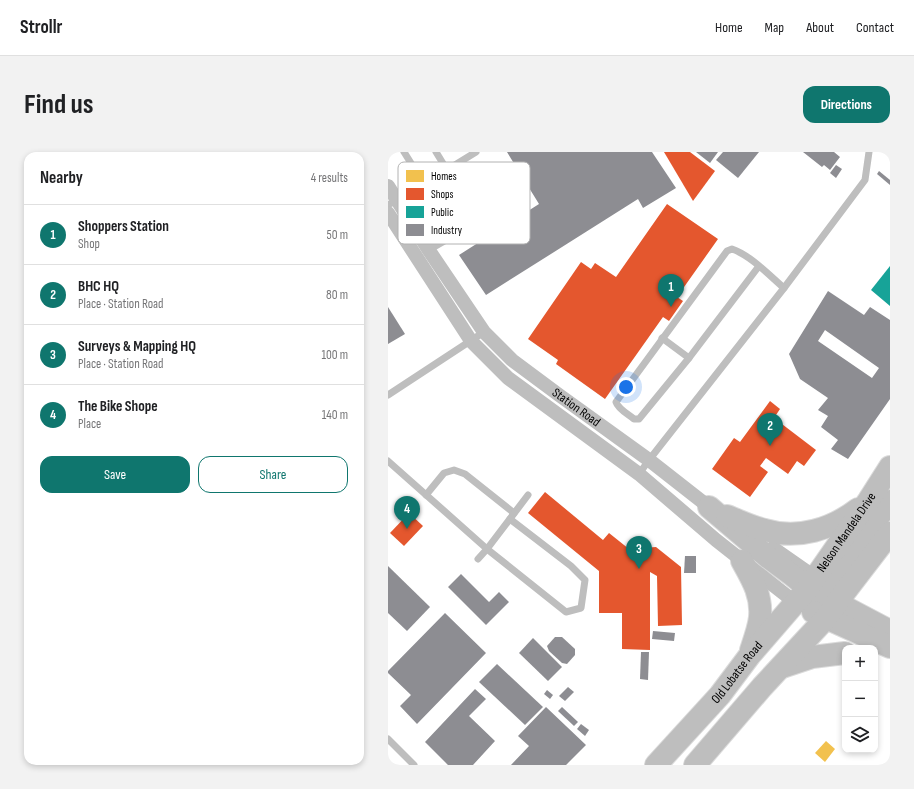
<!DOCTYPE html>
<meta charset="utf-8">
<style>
:root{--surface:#fff;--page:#f2f2f2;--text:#202124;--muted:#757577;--line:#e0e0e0;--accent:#0f766e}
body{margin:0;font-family:"Sofia Sans Condensed",sans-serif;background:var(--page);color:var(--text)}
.controls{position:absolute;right:12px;bottom:12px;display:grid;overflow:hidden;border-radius:8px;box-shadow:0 2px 6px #0003}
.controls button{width:36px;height:36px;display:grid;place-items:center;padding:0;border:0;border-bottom:1px solid var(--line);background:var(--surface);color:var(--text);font:20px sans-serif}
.you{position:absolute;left:238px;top:235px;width:14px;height:14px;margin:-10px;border:3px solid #fff;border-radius:50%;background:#1a73e8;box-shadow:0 0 0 6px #1a73e833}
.badge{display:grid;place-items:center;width:26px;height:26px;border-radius:50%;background:var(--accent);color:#fff;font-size:13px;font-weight:700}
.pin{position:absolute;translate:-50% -33px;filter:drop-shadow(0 1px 2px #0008)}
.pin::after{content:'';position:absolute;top:21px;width:14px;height:12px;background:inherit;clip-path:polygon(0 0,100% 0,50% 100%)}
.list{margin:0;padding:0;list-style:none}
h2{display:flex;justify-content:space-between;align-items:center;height:52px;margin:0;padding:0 16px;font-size:17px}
h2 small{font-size:13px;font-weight:400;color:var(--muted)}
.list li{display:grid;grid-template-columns:26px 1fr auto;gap:12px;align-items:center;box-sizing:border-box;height:60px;padding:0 16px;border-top:1px solid var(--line)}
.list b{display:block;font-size:15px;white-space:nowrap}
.list p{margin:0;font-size:13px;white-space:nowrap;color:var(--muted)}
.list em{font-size:13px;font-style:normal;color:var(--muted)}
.actions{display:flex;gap:8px;padding:12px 16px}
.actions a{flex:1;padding:9px 0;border:1px solid var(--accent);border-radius:12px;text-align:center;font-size:14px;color:var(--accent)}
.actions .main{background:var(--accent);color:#fff}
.icon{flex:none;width:22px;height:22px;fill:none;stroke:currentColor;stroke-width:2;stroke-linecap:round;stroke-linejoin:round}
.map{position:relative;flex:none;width:502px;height:613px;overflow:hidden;border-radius:12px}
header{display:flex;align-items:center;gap:24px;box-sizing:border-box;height:56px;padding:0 20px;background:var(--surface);border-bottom:1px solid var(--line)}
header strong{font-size:19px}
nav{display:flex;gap:22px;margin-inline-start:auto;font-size:14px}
.intro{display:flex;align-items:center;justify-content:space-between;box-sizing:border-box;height:96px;padding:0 24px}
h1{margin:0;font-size:28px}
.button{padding:10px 18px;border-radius:12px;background:var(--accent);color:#fff;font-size:14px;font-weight:700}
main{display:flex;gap:24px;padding:0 24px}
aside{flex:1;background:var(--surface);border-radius:12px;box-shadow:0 2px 6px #0003}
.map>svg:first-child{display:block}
</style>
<header>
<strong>Strollr</strong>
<nav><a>Home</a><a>Map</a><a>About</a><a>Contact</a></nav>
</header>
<div class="intro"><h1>Find us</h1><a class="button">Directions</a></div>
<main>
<aside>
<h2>Nearby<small>4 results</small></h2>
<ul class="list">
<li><span class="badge">1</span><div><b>Shoppers Station</b><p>Shop</p></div><em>50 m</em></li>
<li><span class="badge">2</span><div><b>BHC HQ</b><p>Place · Station Road</p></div><em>80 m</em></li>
<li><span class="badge">3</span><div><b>Surveys &amp; Mapping HQ</b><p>Place · Station Road</p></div><em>100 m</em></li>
<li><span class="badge">4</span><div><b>The Bike Shope</b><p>Place</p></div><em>140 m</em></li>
</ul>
<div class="actions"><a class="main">Save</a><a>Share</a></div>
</aside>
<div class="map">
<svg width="502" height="613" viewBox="0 0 502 613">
<rect width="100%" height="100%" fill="#fff"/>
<!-- homes -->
<polygon fill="#f2c14e" points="438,589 447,597 437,610 427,601"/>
<!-- shops -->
<g fill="#e4572e">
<polygon points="276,0 302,0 327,19 305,49"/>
<polygon points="279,52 330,87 289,145 295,149 281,169 275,165 217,247 168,212 170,208 140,187 193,110 203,117 207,111 228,125"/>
<polygon points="382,249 392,257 386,266 428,298 416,314 409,309 400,322 378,306 372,314 380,320 362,345 324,317 346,286 352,290"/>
<polygon points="157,340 215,388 221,381 241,397 268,395 293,415 294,473 270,474 269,424 262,420 262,498 234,497 234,461 211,461 211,419 140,361"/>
<polygon points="21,361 35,374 16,394 2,381"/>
</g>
<!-- public -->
<polygon fill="#17a398" points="502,114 502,154 483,138"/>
<!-- industry -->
<g fill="#8d8d92" fill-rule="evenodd">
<polygon points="119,0 264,0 288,36 255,56 250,47 98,143 71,103 151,52"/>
<polygon points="308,0 330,0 322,11"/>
<polygon points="335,0 371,0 350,26 328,8"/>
<polygon points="415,0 446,0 452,5 442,18 436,13 434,15"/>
<polygon points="448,13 454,17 448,26 442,21"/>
<polygon points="491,19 502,28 502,33 489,22"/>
<path d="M 440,139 L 476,163 L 482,155 L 502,168 L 502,247 L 460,307 L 443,297 L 450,288 L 433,275 L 440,264 L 430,258 L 440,246 L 412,227 L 401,202 ZM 437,178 L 491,216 L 484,226 L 430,189 Z"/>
<polygon points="0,155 17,182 0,192"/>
<polygon points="297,404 308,404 308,421 296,421"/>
<polygon points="0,414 42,455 19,479 0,461"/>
<polygon points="73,422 101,450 111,440 121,450 98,473 60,435"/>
<polygon points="57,461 98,501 29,572 12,554 23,543 0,521 0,519"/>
<polygon points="265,479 287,481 286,489 264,487"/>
<polygon points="167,485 174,485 187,497 187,503 179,512 174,511 161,499 159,494"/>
<polygon points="145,486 174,515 160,529 131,501"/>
<polygon points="253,500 261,500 260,528 252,527"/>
<polygon points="109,512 155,555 137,573 91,530"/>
<polygon points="180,535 186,540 177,549 171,544"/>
<polygon points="87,537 98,547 81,564 107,589 85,613 60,613 37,590"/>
<polygon points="159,538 165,543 162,547 156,542"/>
<polygon points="158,555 198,593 178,613 123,613 141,594 130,584"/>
<polygon points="174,555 190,570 186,574 170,559"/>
<polygon points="193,572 201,578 197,584 189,577"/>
</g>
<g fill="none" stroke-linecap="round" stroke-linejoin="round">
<defs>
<g id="primary">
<polyline points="321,355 381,406 404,423 420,436 433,452 438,466"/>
<path d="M 339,364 C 352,369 364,375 377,378 C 410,388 444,377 470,357"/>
<path d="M 354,409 C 364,427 374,443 372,465 C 371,475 366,489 363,498"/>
<polyline points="438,442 441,445 449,451 502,479"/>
<polyline points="415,448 428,444 442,433 453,416 502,349"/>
<polyline points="425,460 502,495"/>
<polyline points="394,515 424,505 457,501"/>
<path id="s2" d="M 268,613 L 332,543 L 362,503 L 420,436 L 481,348 L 502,315"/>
<polyline points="307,613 374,535 438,466 456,441 502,381"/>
</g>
</defs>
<!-- primary casing -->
<use href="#primary" stroke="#dbdbdb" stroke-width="24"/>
<!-- lane -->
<g stroke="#bebebe" stroke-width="7">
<polyline points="16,0 36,32"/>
<polyline points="48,0 59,18"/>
<polyline points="0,53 36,32 88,0"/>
<polyline points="39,99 131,46"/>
<path d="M 371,114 L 301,206 L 251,267 L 246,267 C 240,262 230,257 228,250 L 339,99 L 344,97 C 362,103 381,123 396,136"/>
<polyline points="274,186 301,206"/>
<polyline points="0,243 96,180"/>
<polyline points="0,309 99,397 178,460 193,456 197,428 183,414 122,367"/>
<polyline points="251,322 261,308 396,136 477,28 481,0"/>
<polyline points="38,343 56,321 66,318 77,322 126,361"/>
<polyline points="90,407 99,397 140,343"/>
<polyline points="0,587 26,613"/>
</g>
<!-- street -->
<g stroke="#bebebe" stroke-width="14">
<path id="s1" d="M 0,34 L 40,97 L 96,180 L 124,208 L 171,243 L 261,308 L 321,355 L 328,359"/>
<polyline points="0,61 83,189 120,226 251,322 328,388 408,451"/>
<polyline points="385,396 428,426"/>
</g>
<!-- primary -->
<use href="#primary" stroke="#bebebe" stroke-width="22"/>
</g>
<g text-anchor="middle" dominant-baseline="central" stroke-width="4" stroke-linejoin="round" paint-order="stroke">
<!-- street labels -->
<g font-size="13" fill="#000" stroke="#fff">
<text stroke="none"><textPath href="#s1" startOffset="294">Station Road</textPath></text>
<text stroke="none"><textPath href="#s2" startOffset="301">Nelson Mandela Drive</textPath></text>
<text stroke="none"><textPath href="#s2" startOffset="123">Old Lobatse Road</textPath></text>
</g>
</g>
<!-- legend -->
<rect x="10" y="10" width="132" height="82" rx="6" fill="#fff" stroke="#b2b2b2" stroke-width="1"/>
<rect x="18" y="18" width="18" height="12" fill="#f2c14e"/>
<rect x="18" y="36" width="18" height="12" fill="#e4572e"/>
<rect x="18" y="54" width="18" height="12" fill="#17a398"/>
<rect x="18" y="72" width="18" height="12" fill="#8d8d92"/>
<g font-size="11" fill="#000">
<text x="43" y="28">Homes</text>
<text x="43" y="46">Shops</text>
<text x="43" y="64">Public</text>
<text x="43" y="82">Industry</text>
</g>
</svg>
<div class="controls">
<button>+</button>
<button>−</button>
<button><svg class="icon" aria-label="layers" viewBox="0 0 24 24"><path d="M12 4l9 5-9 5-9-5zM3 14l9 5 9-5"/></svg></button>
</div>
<div class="you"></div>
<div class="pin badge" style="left:283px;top:155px">1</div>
<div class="pin badge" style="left:382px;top:294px">2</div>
<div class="pin badge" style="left:251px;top:417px">3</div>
<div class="pin badge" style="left:19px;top:377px">4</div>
</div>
</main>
